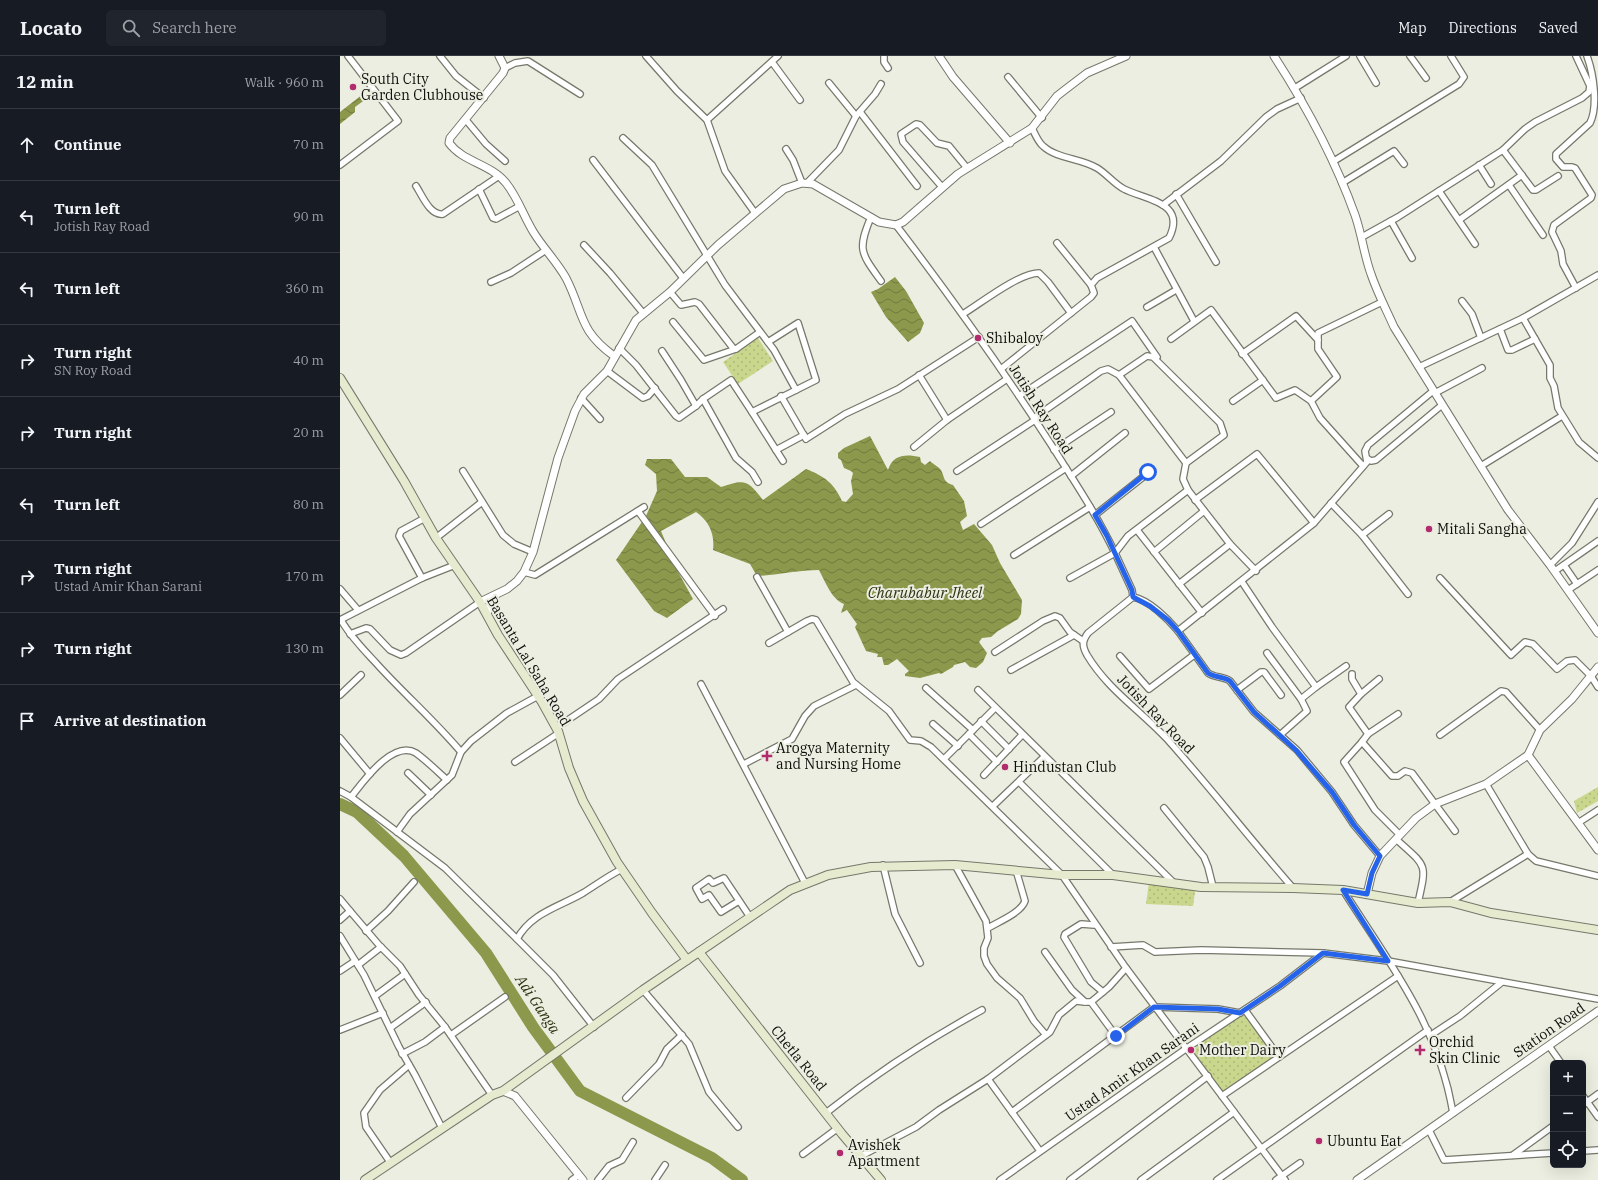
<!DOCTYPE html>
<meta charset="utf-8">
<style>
:root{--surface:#171b24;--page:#20242c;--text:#f1f3f6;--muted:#9ea1a6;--line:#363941}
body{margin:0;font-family:"IBM Plex Serif",serif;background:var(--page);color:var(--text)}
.controls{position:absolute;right:12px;bottom:12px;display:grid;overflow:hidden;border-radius:6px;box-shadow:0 4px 16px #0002}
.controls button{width:36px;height:36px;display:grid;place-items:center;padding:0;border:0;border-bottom:1px solid var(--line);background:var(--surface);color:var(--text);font:20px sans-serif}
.stop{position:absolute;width:12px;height:12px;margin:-9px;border:3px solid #2563eb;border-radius:50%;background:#fff}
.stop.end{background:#2563eb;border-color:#fff;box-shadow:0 1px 4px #0008}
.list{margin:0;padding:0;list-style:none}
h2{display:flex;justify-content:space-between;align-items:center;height:52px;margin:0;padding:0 16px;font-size:17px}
h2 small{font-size:13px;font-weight:400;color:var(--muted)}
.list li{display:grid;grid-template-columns:26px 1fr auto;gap:12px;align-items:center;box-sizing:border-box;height:72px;padding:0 16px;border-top:1px solid var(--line)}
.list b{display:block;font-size:15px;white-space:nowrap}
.list p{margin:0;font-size:13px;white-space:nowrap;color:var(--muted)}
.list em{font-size:13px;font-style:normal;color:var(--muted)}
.icon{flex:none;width:22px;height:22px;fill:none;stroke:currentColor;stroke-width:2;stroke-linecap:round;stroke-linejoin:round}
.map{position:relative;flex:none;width:1258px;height:1124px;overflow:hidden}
header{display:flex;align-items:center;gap:24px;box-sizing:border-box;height:56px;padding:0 20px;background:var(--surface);border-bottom:1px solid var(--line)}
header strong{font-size:19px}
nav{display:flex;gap:22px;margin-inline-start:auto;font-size:14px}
.search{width:280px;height:36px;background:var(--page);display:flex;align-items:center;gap:10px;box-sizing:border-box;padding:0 14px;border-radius:6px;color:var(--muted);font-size:15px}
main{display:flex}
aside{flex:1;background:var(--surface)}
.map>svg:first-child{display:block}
</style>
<header>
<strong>Locato</strong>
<div class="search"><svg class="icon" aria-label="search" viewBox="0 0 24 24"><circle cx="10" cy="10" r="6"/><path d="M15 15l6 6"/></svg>Search here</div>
<nav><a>Map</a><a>Directions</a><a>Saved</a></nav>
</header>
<main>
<aside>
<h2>12 min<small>Walk · 960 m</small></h2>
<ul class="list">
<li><svg class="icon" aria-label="ahead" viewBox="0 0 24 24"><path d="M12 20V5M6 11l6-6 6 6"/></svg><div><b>Continue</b></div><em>70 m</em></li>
<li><svg class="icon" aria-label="left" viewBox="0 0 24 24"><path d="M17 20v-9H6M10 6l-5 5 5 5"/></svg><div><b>Turn left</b><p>Jotish Ray Road</p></div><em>90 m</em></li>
<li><svg class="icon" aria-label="left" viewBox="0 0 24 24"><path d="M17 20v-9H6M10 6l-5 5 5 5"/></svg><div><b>Turn left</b></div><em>360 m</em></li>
<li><svg class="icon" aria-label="right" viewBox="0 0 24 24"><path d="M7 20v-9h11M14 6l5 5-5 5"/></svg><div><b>Turn right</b><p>SN Roy Road</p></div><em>40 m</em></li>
<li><svg class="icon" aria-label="right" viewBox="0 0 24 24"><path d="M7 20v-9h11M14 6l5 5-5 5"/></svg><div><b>Turn right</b></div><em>20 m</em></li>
<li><svg class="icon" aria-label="left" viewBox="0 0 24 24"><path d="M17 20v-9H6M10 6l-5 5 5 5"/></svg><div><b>Turn left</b></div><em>80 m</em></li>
<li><svg class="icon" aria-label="right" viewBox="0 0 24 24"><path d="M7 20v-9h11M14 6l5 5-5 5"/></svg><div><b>Turn right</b><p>Ustad Amir Khan Sarani</p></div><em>170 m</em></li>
<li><svg class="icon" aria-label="right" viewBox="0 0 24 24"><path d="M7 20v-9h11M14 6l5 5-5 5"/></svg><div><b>Turn right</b></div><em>130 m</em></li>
<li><svg class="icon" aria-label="arrive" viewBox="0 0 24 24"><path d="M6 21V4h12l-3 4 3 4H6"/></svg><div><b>Arrive at destination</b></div></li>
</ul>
</aside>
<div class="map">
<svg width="1258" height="1124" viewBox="0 0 1258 1124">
<defs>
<pattern id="park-dots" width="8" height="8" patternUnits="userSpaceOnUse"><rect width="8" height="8" fill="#c9d78d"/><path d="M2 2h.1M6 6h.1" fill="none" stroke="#abb778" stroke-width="1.8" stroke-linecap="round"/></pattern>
<pattern id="water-waves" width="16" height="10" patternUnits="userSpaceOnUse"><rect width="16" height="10" fill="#8c984c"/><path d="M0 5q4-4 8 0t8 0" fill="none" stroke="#717a3d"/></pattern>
</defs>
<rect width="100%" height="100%" fill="#ebeee0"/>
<!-- park -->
<g fill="url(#park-dots)">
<polygon points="418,282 433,305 398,328 383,306"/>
<polygon points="1258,731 1258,745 1237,757 1234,745"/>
<polygon points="809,826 856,829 853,850 806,848"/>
<polygon points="900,954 934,1000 883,1037 851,995 857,991 854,987"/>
</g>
<!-- water -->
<g fill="url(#water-waves)">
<polygon points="23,38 26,43 15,51 15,56 0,68 0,56"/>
<polygon points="555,221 566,235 584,267 580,277 568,286 546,261 531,236 538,233"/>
<path d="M 530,380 L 548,414 C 553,398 566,398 580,401 L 581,406 L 585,409 L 590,405 C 593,408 599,411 601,414 C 605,422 603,426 613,429 L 624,445 L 627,460 L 620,466 L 623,474 L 634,468 L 652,489 L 660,507 L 682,544 L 681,558 L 678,563 L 658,575 L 651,581 L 642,582 L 639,586 L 647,597 L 643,606 L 636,612 L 630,611 L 625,606 L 614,609 L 613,611 L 601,618 L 599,617 L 580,622 L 565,620 L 565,618 L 569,615 L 557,603 L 548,609 L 544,609 L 542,601 L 537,601 L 538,598 L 526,595 L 515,571 L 517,568 L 507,554 L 501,557 L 504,548 C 492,544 485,525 479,514 C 458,514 438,519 417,520 L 410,508 L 373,494 C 375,478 369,465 356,456 L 321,475 L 337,514 L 353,543 L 327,562 L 314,555 L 276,504 L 306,460 L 317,435 L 316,418 L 305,409 L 307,403 L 331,403 L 345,421 L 367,421 L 381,431 C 406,423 407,424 423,444 L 466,413 C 484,420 494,427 502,445 L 506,446 L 513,438 L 511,425 L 513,417 L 511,415 L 504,412 L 501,404 L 498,402 L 498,397 L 504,392 Z"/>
</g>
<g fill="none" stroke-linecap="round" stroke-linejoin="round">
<!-- river -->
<polyline stroke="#8c984c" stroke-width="12" points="0,748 17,756 64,800 146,897 193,971 240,1035 372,1102 402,1124"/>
<defs>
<g id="minor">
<polyline points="100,0 116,20 144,42"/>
<polyline points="306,0 337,35 367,64 385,115 415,157"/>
<polyline points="544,0 544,6 548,12"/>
<polyline points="1020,0 1036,27"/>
<polyline points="1070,0 1086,22"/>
<polyline points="432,6 460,44"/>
<polyline points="165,12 175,7 188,5 240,38"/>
<polyline points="668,21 702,62"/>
<polyline points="489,27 516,60"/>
<polyline points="955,32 1006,0"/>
<polyline points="520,56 577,130"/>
<polyline points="126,64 146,88 165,105"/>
<polyline points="367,64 438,0"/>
<polyline points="283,82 312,109 385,229 434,294 456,334 412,356 391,324 363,343 396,402 412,416 418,426"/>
<polyline points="446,93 453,104 462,127"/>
<polyline points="1163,94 1193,134 1196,134 1218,120"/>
<polyline points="253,104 343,222"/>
<polyline points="994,105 1119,28 1124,21 1111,0"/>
<polyline points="0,109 58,65 8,0"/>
<polyline points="1139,109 1151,128"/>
<polyline points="467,127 499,94 516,60 535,38 541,28"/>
<polyline points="1002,127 1054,95 1064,108"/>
<polyline points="1169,129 1203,179"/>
<path d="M 76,130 C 82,139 90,160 103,158 L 159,120"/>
<polyline points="602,131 563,86 561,78 576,68 580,69 597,87 609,90 627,112"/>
<polyline points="139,133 153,162 156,163 180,150"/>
<polyline points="1099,135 1135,188"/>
<polyline points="836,138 876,206"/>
<polyline points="823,149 881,105 926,61 937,53 961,42"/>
<path d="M 531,161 C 517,194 521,197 541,225"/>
<polyline points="1119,164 1182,119"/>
<polyline points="1051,165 1072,202"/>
<path d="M 556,169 C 611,241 663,314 712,390 C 734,425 757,459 775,497 L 788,480 L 848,434 L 890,488 L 916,515"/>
<polyline points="1022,181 1058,161 1163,94 1185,73 1195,66 1242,42 1249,36 1250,30 1236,0"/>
<polyline points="717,187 751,229"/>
<polyline points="244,189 270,217 303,257"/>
<polyline points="814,191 854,265"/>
<polyline points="151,226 171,217 206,194"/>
<path d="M 1236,232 L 1223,208 L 1221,195 L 1212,176 L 1214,169 L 1251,142 L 1252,139 L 1235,112 L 1232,111 L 1223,111 L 1216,103 L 1216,98 L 1250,67 C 1258,51 1254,19 1247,0"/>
<polyline points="330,236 341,249 355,246 359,248 393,292 396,293 420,276"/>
<polyline points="1122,245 1132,258 1141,282"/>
<polyline points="807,251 836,234"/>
<path d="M 623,258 C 641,247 679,217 699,217 L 708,226 L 731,257"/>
<polyline points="1183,262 1210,309 1210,322 1214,330 1218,352 1239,386 1258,402"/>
<polyline points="333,266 364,304 396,293"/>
<polyline points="1160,273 1168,294 1172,294 1195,283"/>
<polyline points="831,283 871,254 936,342 955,334 971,345 980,362 1023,410"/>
<polyline points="428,286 458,267 476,324 456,334"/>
<polyline points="279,292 296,309 336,360 339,362 356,350"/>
<polyline points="322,295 341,324 356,350 363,343"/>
<polyline points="902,298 956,260 978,284"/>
<polyline points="1079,311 1183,262 1258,219"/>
<path d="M 661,313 L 751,241 L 754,237 L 751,229 L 757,222 L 829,182 C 847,146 806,144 784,133 C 774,128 767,118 757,112 C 741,102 717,103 703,90 C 698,86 695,78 692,72"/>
<polyline points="267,315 303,342 308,340 315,332"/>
<polyline points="579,319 607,364"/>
<polyline points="779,319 807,300 813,301 880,367 884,379 846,407"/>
<polyline points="1095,337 1142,312"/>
<polyline points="441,340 466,383 505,358 558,333 639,281"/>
<polyline points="679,340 792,265 817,301"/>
<polyline points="241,342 260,363"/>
<polyline points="893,345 923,324"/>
<polyline points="971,345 997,321 978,293 978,277 1042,246"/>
<polyline points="412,356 436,394 464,379"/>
<polyline points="694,362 761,315 768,313 779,319 846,407 843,423 848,434"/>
<polyline points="574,391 607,364 667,323"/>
<polyline points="436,394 443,405"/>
<polyline points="714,394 771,356"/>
<polyline points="1028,403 1031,405 1036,404 1102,349"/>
<polyline points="1141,410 1222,360"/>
<polyline points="123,415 163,479 174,488 193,496"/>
<polyline points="617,415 695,364"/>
<polyline points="731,420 785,377"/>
<polyline points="855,444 917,398 974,467"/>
<polyline points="991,447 1022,479 1068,538"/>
<polyline points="298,455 375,560"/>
<polyline points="755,459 808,417"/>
<polyline points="641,468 726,412"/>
<polyline points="797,474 862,557"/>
<polyline points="1022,479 1049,458"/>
<polyline points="96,482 142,446"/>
<polyline points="814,496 864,455"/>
<polyline points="674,499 750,451"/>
<polyline points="1210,509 1232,487 1258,446"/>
<polyline points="1224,509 1237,528"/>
<polyline points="1215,515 1258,485"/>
<polyline points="184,516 195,519 304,451"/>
<polyline points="417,521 448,576"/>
<polyline points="82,522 59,480 61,475 85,462"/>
<path d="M 730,522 L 775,497 L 792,534 L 793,541 L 748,577 C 742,585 742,590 747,599 C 768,634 800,654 827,683 C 870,731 910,783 953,832"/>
<polyline points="1100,522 1171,599 1185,586 1193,588 1217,613 1227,605 1235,604 1251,620 1258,631"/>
<polyline points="902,526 932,571 976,631 1006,610"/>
<polyline points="839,528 890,488"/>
<polyline points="0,533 18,554"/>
<polyline points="1228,534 1258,514"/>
<path d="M 793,541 C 809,544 828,563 838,575 L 974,467 L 1027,406 L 1025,395 L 1028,389 L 1093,335"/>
<polyline points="148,558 149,548 156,539"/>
<polyline points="0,564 82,522 115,509"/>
<path d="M 1,564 C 10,580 23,593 36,607 C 63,637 94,664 121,696"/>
<path d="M 838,575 L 868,617 C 875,622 883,620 890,625 L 914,656 L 957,694 L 992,736 L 1014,769 L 1040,800"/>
<polyline points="10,578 26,572 30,573 50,594 61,599 66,597 140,546"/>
<polyline points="429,587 467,565 472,563 476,564 513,626 549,655 570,684 581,685 591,691 722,819 786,912 945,1124"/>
<polyline points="655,596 703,565 715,560 720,562 730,576 743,585"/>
<polyline points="927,597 961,643 967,655 940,679"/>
<polyline points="780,600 809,633 854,599"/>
<polyline points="671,614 734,579"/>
<polyline points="1012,618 1012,623 1021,638 1009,651 1028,678 1022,686 1052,720 1058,720 1065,715 1072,717 1115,775"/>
<polyline points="361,628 465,827"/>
<polyline points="586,632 633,674"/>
<polyline points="638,634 834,827"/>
<polyline points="897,634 921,616 924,616 941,639"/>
<polyline points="1021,638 1039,623"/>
<polyline points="0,639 21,619"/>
<polyline points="961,643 976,631"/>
<polyline points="641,665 669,693"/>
<polyline points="593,668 618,690"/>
<polyline points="216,672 259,643 278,623 383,553"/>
<polyline points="629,678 657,706"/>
<polyline points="1028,678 1058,658"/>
<polyline points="1100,679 1161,635 1166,636 1200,674"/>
<polyline points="0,682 30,718"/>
<polyline points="1022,686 1004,706 1035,754 1060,779"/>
<polyline points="604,703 655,652"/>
<polyline points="175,706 219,677"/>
<polyline points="404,708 452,683 465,660 474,650 516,629"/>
<polyline points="68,717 91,739"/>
<polyline points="644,719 682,679"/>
<polyline points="679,726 773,819"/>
<polyline points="1146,728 1188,798 1196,805 1258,820"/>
<path d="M 0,735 L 11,741 L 105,812 L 177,883 C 191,857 219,851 243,837 C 256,829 268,820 282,813"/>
<path d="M 11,741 C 23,726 53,683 76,697 C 87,705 97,715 107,724"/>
<polyline points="653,750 704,701"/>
<polyline points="824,752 864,801 868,811 873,831"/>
<polyline points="1238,767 1258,754"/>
<polyline points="57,776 70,758 112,719 121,696 131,685 167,657 198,640"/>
<path d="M 1057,784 C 1087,811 1087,807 1078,847"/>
<polyline points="543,809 555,858 580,907"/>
<polyline points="615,809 646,865 648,882 644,892 644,900 647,908 657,922 680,942 694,965 706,979"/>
<path d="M 1003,834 C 1050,908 1098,968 1113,1057"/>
<polyline points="0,843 10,855"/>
<polyline points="399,845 381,856 369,839 362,843 356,832 369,823 373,827 384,822 410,861"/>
<polyline points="1110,846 1188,798"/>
<polyline points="0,864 10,855 39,889 60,910 79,939 105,971"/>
<polyline points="754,869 741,868 725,878 724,881 751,926 763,936"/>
<path d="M 648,872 C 658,866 681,857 685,845 L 676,814"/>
<polyline points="26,875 48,855 74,826"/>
<polyline points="0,880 24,919 59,991 75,1019 102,1072"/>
<polyline points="177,883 213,919 254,971"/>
<polyline points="771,891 803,889 815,896 861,894 983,897"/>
<polyline points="705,896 732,934 745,946 751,946 776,980"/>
<polyline points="18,909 41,891"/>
<polyline points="0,915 15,905"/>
<polyline points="303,934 349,988 369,1036 398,1071"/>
<polyline points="35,940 65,918"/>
<polyline points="751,946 769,931 786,912"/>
<polyline points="905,954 939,1001"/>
<polyline points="50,972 86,946"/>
<polyline points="0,974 43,957"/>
<polyline points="111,979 165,941"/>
<polyline points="1091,979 1120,960 1162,926"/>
<polyline points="1209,990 1221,1007"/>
<polyline points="62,998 85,986 105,971 152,1039"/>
<polyline points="648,1023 710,976 719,959 736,945 745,946"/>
<polyline points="882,1040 1058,920"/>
<polyline points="1243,1040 1258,1061"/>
<polyline points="286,1042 319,1008 327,993 342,979"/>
<polyline points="1243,1049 1258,1038"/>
<polyline points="672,1056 814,951 878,953 900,957"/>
<path d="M 486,1057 C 535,1018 587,984 642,954"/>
<polyline points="1089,1074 1104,1104 1213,1097"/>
<polyline points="1243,1095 1258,1094"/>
<polyline points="463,1098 498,1072"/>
<polyline points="1173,1099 1213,1070"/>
<polyline points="521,1100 576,1071 599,1054 648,1023 700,1095"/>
<polyline points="50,1106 26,1071 24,1057 40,1034 69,1009"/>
<polyline points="232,1124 239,1119"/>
<polyline points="258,1124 269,1110 282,1104 293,1086"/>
<polyline points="315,1124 325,1109"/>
<polyline points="660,1124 847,992 940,930 983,897 1048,905 1258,943"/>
<polyline points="730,1124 868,1020"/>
<polyline points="801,1124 894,1056"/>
<polyline points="877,1124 1088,974"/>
<polyline points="936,1124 960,1107"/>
</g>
<g id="tertiary">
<path d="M 159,0 L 165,12 L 163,17 L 110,82 L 109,87 C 123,106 151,108 166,127 C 178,142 184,161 194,177 C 204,193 217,206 226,222 C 244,257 238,274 274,300"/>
<polyline points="599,0 613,21 670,87"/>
<path d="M 934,0 C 967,51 995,103 1015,159 C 1022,179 1024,199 1031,218 C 1037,236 1046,253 1054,271 L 1168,454 L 1210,509 L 1258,577"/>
<polyline points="140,546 167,533 177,525 184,516 193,496 218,402 235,355 244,338 267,315 296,264 330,236 378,189 444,133 462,127 473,128 539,166 556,169 563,166 618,118 692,72 717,40 726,33 747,17 786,0"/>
<polyline points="1188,699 1258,794"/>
<polyline points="1027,838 1032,817 1040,800 1076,762 1095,748 1146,728 1188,699 1200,674 1232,643 1258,611"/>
<polyline points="163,1035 175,1040 243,1124"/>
<polyline points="1017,1124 1258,955"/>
</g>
<g id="secondary">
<polyline points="0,322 64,425 96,482 140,546 158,579 202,646 218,675 229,712 243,745 277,806 312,857 347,904"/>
<polyline points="359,896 502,1078 541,1124"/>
<polyline points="25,1124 152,1039 163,1035 303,934 450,834 488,819 531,811 615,809 722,819 773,819 861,831 953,832 1003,834 1078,847 1110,846 1151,857 1258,874"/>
</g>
</defs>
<!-- minor casing -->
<use href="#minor" stroke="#75786b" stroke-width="8"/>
<!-- tertiary casing -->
<use href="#tertiary" stroke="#75786b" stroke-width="9"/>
<!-- secondary casing -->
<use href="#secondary" stroke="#75786b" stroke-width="10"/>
<!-- minor -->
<use href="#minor" stroke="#fff" stroke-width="5.5"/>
<!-- tertiary -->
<use href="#tertiary" stroke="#fff" stroke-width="7"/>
<!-- secondary -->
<use href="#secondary" stroke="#e6ebcf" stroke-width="8"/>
</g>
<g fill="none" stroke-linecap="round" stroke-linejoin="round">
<!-- route -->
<path stroke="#2563eb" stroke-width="5" d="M 776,980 L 814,951 L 878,953 L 900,957 L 940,930 L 983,897 L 1048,905 L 1003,834 L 1027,838 L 1032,817 L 1040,800 L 1014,769 L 992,736 L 956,694 L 914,656 L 890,625 C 883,620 875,622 868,617 L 838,575 L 828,564 L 810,550 L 793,541 L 792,534 L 767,480 L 755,459 L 808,416"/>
</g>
<!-- markers -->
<g fill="#b22b6f" stroke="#ebeee0" stroke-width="1.5">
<circle cx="13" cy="31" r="4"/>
<circle cx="638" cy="282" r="4"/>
<circle cx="1089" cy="473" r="4"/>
<path d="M425 694h4v4h4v4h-4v4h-4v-4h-4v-4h4z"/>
<circle cx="665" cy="711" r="4"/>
<circle cx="851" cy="994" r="4"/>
<path d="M1078 988h4v4h4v4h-4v4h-4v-4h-4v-4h4z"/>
<circle cx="979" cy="1085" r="4"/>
<circle cx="500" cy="1097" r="4"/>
</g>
<g text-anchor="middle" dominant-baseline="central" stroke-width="4" stroke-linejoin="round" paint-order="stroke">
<!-- poi labels -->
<g font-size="14" fill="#0e0f0b" stroke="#ebeee0" text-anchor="start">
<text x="21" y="23">South City<tspan x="21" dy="16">Garden Clubhouse</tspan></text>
<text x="646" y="282">Shibaloy</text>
<text x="1097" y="473">Mitali Sangha</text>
<text x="436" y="692">Arogya Maternity<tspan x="436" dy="16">and Nursing Home</tspan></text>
<text x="673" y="711">Hindustan Club</text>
<text x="1089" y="986">Orchid<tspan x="1089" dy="16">Skin Clinic</tspan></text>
<text x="859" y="994">Mother Dairy</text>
<text x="987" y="1085">Ubuntu Eat</text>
<text x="508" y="1089">Avishek<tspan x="508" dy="16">Apartment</tspan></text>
</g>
<!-- street labels -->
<g font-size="14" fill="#0e0f0b" stroke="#ebeee0">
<text transform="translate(701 353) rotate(57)">Jotish Ray Road</text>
<text transform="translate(189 605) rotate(59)">Basanta Lal Saha Road</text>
<text transform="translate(816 658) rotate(46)">Jotish Ray Road</text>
<text transform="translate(1209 974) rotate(-35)">Station Road</text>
<text transform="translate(459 1002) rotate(51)">Chetla Road</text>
<text transform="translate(792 1016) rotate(-35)">Ustad Amir Khan Sarani</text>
</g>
<!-- water labels -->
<g font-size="15" font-style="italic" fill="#2f3413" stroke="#ebeee0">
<text x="585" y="536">Charubabur Jheel</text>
<text transform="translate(198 948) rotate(56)">Adi Ganga</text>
</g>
</g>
</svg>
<div class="controls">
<button>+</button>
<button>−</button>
<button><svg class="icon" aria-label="locate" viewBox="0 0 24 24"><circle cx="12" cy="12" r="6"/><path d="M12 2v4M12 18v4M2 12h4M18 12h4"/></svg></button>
</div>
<div class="stop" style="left:808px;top:416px"></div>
<div class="stop end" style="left:776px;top:980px"></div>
</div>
</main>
